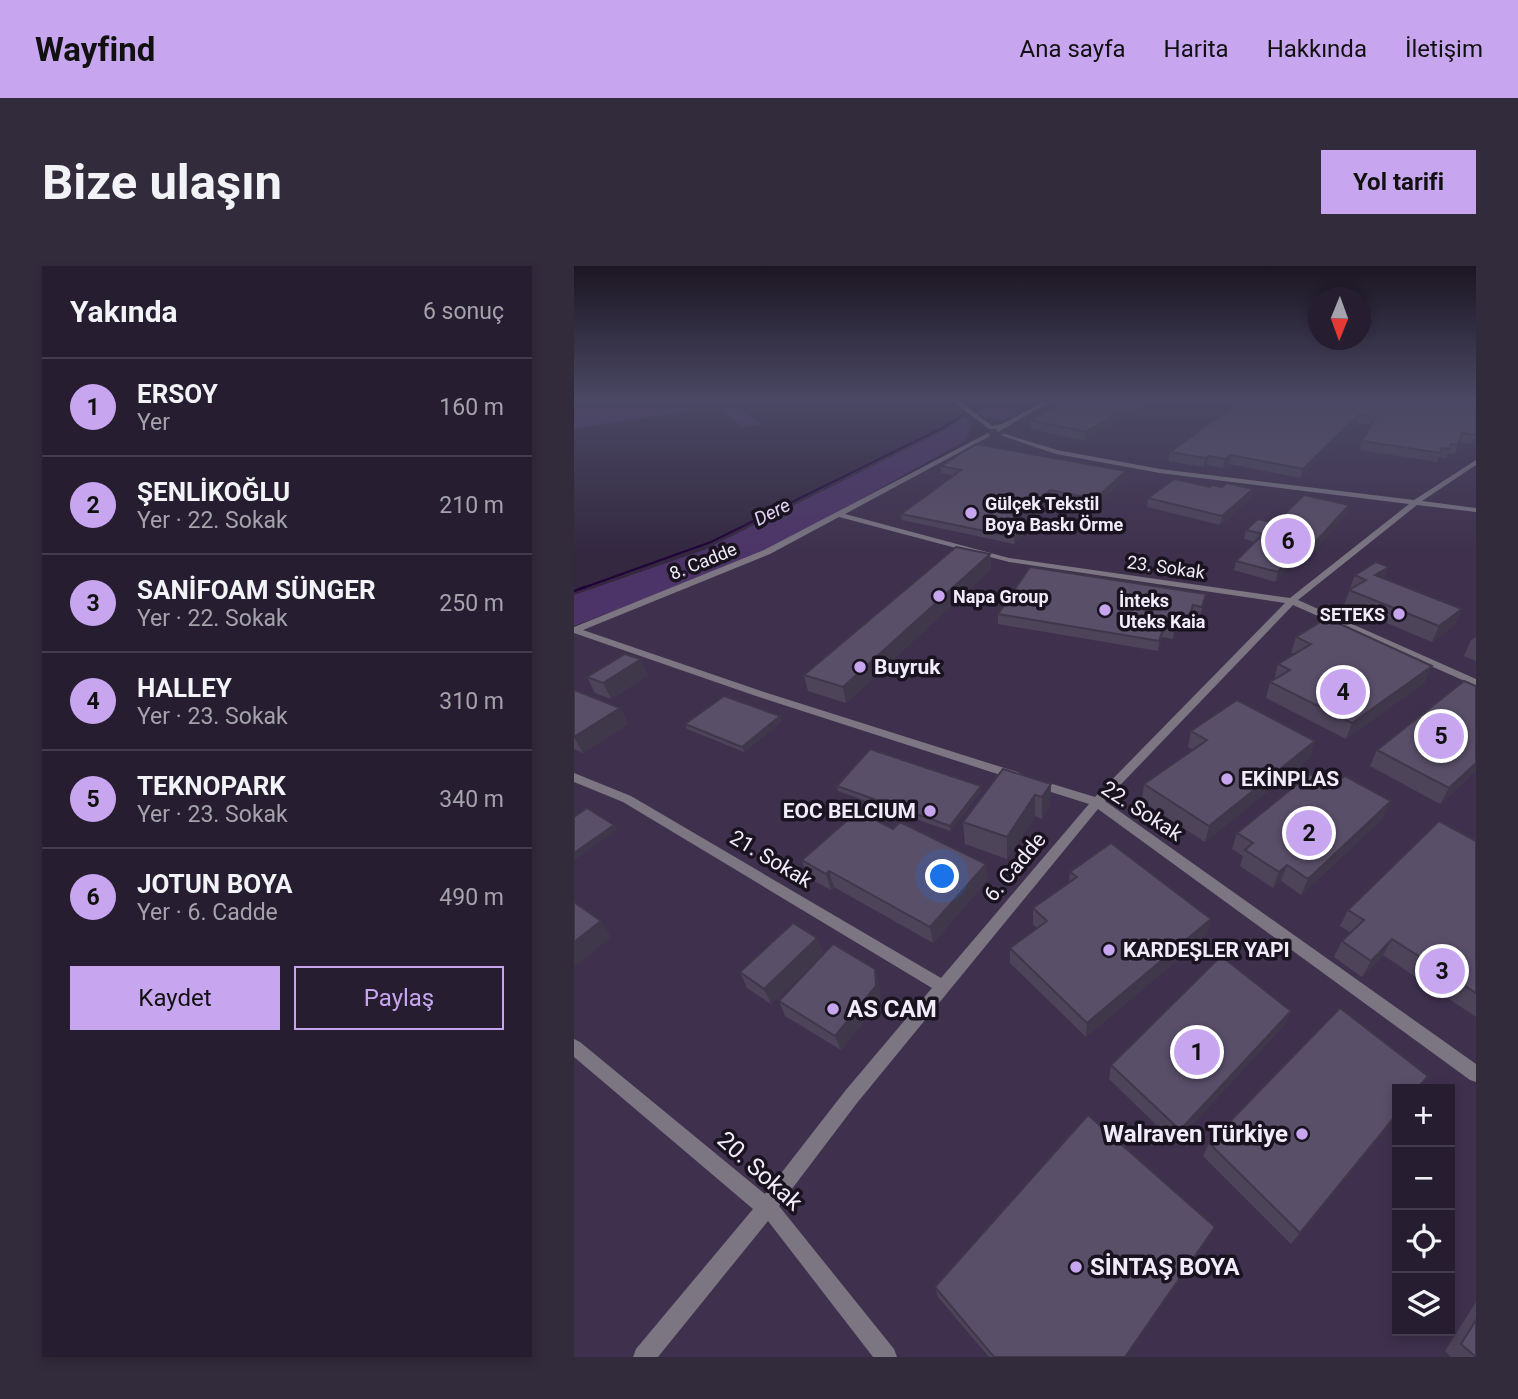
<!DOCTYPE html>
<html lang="tr">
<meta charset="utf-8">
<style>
:root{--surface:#261e30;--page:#322b3c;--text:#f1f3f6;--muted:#a4a2ab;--line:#423c4c;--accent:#c7a6ef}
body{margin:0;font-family:Roboto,sans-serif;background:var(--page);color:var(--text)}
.controls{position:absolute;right:21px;bottom:21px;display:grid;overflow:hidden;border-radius:0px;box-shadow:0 4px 10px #0003}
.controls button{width:63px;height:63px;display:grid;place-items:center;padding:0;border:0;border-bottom:2px solid var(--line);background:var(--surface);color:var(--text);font:35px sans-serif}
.compass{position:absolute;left:734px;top:21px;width:63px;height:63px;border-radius:50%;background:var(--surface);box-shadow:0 4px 10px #0003;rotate:181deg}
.you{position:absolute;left:369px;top:611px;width:24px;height:24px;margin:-18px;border:5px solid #fff;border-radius:50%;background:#1a73e8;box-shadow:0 0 0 10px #1a73e833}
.badge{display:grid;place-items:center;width:46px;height:46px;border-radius:50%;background:var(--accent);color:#111;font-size:23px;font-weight:700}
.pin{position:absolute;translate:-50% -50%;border:4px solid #fff;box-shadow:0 2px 7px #0006}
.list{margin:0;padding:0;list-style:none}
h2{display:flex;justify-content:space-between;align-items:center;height:91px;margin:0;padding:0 28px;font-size:30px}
h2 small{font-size:23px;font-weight:400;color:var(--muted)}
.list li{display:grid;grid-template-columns:46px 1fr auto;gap:21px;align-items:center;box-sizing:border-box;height:98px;padding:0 28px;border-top:2px solid var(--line)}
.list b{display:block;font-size:26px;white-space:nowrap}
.list p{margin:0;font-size:23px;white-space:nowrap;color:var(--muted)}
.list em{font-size:23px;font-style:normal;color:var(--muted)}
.actions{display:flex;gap:14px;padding:21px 28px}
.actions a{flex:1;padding:16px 0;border:2px solid var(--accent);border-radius:0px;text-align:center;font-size:24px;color:var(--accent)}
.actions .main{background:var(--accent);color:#111}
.icon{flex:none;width:38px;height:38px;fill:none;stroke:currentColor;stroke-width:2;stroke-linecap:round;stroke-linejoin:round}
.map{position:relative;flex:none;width:902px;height:1091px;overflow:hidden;border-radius:0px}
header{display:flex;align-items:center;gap:42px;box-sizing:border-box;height:98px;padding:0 35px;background:var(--accent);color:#111}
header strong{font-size:33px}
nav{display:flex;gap:38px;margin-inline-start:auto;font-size:24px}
.intro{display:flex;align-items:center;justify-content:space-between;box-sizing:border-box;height:168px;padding:0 42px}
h1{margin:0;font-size:49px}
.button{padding:18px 32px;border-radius:0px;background:var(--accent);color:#111;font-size:24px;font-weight:700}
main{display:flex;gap:42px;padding:0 42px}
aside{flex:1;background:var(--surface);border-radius:0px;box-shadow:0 4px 10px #0003}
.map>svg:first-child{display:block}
</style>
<header>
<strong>Wayfind</strong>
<nav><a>Ana sayfa</a><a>Harita</a><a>Hakkında</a><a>İletişim</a></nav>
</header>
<div class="intro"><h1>Bize ulaşın</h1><a class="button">Yol tarifi</a></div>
<main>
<aside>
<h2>Yakında<small>6 sonuç</small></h2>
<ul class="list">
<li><span class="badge">1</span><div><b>ERSOY</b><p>Yer</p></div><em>160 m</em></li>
<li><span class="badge">2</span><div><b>ŞENLİKOĞLU</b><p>Yer · 22. Sokak</p></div><em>210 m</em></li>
<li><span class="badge">3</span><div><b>SANİFOAM SÜNGER</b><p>Yer · 22. Sokak</p></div><em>250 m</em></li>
<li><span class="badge">4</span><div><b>HALLEY</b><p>Yer · 23. Sokak</p></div><em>310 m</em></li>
<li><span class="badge">5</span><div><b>TEKNOPARK</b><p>Yer · 23. Sokak</p></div><em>340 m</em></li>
<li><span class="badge">6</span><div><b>JOTUN BOYA</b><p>Yer · 6. Cadde</p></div><em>490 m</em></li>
</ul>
<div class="actions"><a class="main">Kaydet</a><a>Paylaş</a></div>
</aside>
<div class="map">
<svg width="902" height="1091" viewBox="0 0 902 1091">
<rect width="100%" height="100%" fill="#332840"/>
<!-- built -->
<path fill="#3f314e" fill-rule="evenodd" d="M 474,133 L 902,133 L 902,1091 L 0,1091 L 0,362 L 194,286 ZM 823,823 L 876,823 L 876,1065 L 823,1065 Z"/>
<!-- green -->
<g fill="#4d3468">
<polygon points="65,133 124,133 159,140 189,158 167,161 145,140 0,163 0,137 5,135 44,141"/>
<path d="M 425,133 L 437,133 L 430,139 L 445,148 C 430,156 415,156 402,146 Z"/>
<polygon points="391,151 398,157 391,175 192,286 0,360 0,329 130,284 371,164"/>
</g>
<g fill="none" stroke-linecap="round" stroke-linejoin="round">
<!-- stream-far1 -->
<g stroke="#200337" stroke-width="2">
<polyline points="400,141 411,133"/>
<polyline points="6,323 137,276 368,162 389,149"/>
</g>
<!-- stream -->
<polyline stroke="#200337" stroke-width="2.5" points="0,325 11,321"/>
<!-- minor -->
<g fill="#7b7682" fill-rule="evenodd">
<polygon points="376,133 383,133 418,160 428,158 474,133 481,133 424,166 422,163 415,163"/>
<polygon points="414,167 416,170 271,248 435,292 716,332 835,238 586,207 482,188 426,169 431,168 483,184 586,203 840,234 902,194 902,199 848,235 902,242 902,246 843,239 724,334 902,413 902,420 719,339 531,535 902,798 902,816 896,814 524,543 283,837 205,940 320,1083 323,1091 299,1091 194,955 84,1091 59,1091 62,1083 179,943 0,791 0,773 6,776 191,928 271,825 358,722 49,536 0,516 0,507 57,530 367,712 515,538 458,520 456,517 458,514 462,513 521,531 711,337 435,296 265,251 196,288 9,364 190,426 446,507 448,510 442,514 182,430 0,367 0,361 190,284"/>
</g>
</g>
<!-- wall -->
<g fill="#4d445a">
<polygon points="498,133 580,133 511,175 457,163 457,154"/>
<polygon points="640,133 809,133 808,135 828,138 902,133 902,170 897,178 885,176 881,188 874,187 872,192 865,191 863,196 786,184 788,175 798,159 783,157 726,212 655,198 649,202 633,199 630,201 594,195 596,186 664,138"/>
<polygon points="367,200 552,211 521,240 476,231 444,260 451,268 440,278 328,254 327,248 380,209 367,207"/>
<polygon points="636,221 679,223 677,232 646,259 573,241 574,232"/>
<polygon points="775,239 772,248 735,290 727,288 701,316 660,304 662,295 681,276 670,273 672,264"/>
<polygon points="416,288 417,303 272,437 234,425 230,409"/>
<polygon points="781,309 810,313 888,343 881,358 858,376 770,339"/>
<polygon points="632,328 626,351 617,349 613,362 603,360 599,373 588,371 584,385 424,358 424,348"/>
<polygon points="722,371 851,416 772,473 692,432 696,416 700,414 704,398 721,388 717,387"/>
<polygon points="902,371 902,395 890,390 897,374"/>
<polygon points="74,409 37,433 21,427 13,411"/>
<polygon points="902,420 902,505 866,538 796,500 803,484"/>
<polygon points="0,424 46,442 54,458 9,487 0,483"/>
<polygon points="206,450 207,456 170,486 113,463 111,458"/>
<polygon points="617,465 741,475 736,491 631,576 568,535 570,518 619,484 614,481"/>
<polygon points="477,518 476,539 468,553 461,550 433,593 391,578 389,556"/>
<polygon points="263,520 407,520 407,525 376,565 264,525"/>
<polygon points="809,552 727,629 707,615 699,622 666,600 669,590 658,583 663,567"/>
<polygon points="319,563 412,598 413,614 359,677 260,621 257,624 233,611 228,594"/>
<polygon points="902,575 902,751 809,689 788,711 760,691 768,675 777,667 766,660 774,644"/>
<polygon points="496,606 637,653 632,669 512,771 436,697 436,682 463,662 459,658 459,642 495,617"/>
<polygon points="243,672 249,688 197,738 173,722 166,706"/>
<polygon points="305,718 306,735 267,784 211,750 205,735"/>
<polygon points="717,745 710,759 601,877 535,813 537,799"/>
<polygon points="635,877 726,967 717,978 629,890"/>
<polygon points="634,972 552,1091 415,1091 364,1031 361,1021"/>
<polygon points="902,1036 902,1091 877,1091 871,1085"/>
</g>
<!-- shaded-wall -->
<g fill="#3f374a">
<polygon points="567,133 580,133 511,175 511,166"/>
<polygon points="785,148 783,157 726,212 729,203"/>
<polygon points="657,189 655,198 649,202 651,193"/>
<polygon points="635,190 633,199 630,201 631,192"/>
<polygon points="552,205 552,211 521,240 521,233"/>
<polygon points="679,223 677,232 646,259 648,250"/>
<polygon points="476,224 476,231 438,265 438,258"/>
<polygon points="775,239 772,248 735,290 738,280"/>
<polygon points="451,261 451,268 440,278 440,271"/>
<polygon points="729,278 727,288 701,316 704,306"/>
<polygon points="416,288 417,303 272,437 269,421"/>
<polygon points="815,301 809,315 801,309"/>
<polygon points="888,343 881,358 858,376 865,360"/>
<polygon points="605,350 603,360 599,373 600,363"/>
<polygon points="590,361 588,371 584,385 585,375"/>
<polygon points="67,393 74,409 37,433 29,417"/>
<polygon points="858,400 851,416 772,473 778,457"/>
<polygon points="46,442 54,458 9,487 0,471"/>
<polygon points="206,450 207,456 170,486 168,481"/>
<polygon points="741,475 736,491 631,576 635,560"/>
<polygon points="902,497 902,505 866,538 875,522"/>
<polygon points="477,518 476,539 468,553 468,531"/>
<polygon points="407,520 407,525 376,565 376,560"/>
<polygon points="461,529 461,550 433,593 433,571"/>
<polygon points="817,535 809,552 727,629 734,613"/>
<polygon points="40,559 43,564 0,594 0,587"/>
<polygon points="412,598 413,614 359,677 356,661"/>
<polygon points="713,599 707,615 699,622 705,606"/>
<polygon points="255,605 260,621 257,624 252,608"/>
<polygon points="637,653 632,669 512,771 513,757"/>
<polygon points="27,655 37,671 0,701 0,676"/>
<polygon points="243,672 249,688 197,738 190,723"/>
<polygon points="818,673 809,689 788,711 797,695"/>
<polygon points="301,703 305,718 306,735 267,784 261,770"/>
<polygon points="717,745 710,759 601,877 606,864"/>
<polygon points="641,961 552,1091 551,1091"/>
</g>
<!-- building -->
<g fill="#5a4f69" stroke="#3f374a" stroke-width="2">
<polygon points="498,133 567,133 511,166 457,154"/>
<polygon points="670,133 804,133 803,134 828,138 832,133 902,133 902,167 900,169 888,167 884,179 877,178 875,183 868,182 866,187 788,175 802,151 785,148 729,203 657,189 651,193 635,190 631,192 596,186"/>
<polygon points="402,178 552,205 521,233 476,224 438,258 451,261 440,271 327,248 387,204 367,200"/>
<polygon points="600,213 636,221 638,219 648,221 653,217 679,223 648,250 574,232"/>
<polygon points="730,229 775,239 738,280 729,278 704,306 662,295 689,268 672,264 684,253 701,257"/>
<polygon points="382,281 416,288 269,421 230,409"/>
<polygon points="802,296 815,301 801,309 888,343 865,360 775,324 792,314 781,309"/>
<polygon points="456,301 632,328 628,341 619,339 615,352 605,350 600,363 590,361 585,375 424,348"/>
<polygon points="753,352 858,400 778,457 696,416 716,404 704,398 737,378 722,371"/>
<polygon points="51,388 67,393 29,417 13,411"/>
<polygon points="890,415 902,420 902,497 875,522 803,484"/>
<polygon points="0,424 46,442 0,471"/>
<polygon points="150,430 206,450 168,481 111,458"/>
<polygon points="663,434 741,475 635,560 570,518 633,474 617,465"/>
<polygon points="296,483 407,520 376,560 263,520"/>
<polygon points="429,503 477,518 468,531 461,529 433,571 389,556"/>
<polygon points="736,508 758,520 771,510 817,535 734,613 713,599 705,606 671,584 679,577 663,567"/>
<polygon points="13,542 40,559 0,587 0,551"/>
<polygon points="284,545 319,563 326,556 412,598 356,661 255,605 252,608 228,594"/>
<polygon points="865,555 902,575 902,727 818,673 797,695 768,675 790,654 774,644"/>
<polygon points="537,577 637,653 513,757 436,682 473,655 459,642 503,611 496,606"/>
<polygon points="0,636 27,655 0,676"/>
<polygon points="219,657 243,672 190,723 166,706"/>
<polygon points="259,678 301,703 302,720 261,770 205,735"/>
<polygon points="647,690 717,745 606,864 537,799"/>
<polygon points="766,742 854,810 843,823 823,823 823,848 726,967 635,877"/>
<polygon points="514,849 641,961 551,1091 420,1091 361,1021"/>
<polygon points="902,1054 902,1091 887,1078"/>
</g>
<!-- sky -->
<linearGradient id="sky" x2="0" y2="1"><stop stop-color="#1c1623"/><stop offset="0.47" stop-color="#4a4864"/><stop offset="1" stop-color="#4a4864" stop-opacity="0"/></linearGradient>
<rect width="902" height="286" fill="url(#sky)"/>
<!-- markers -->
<g fill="#c7a6ef" stroke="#18131e" stroke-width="2.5">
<circle cx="397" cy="247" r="7"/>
<circle cx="365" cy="330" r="7"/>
<circle cx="531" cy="344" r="7"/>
<circle cx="825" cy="348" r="7"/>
<circle cx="286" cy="401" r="7"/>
<circle cx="653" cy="513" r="7"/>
<circle cx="356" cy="545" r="7"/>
<circle cx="535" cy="684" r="7"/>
<circle cx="259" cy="743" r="7"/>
<circle cx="728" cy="868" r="7"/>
<circle cx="502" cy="1001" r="7"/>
</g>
<g text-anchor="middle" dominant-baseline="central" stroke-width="7" stroke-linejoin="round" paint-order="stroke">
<!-- far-poi labels -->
<g font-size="18" font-weight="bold" fill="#f1eafa" stroke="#18131e" text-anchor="start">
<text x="411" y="237">Gülçek Tekstil<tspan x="411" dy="21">Boya Baskı Örme</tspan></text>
<text x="379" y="330">Napa Group</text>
<text x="545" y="334">İnteks<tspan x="545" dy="21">Uteks Kaia</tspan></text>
<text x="811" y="348" text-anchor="end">SETEKS</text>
</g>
<!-- far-street labels -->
<g font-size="18" fill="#f1eafa" stroke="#18131e">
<text transform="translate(129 295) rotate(-22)">8. Cadde</text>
<text transform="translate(592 301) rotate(8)">23. Sokak</text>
</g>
<!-- far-water labels -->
<g font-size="19" font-style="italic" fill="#e0d1f4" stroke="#18131e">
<text transform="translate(198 246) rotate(-27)">Dere</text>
</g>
<!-- poi labels -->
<g font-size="21" font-weight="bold" fill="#f1eafa" stroke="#18131e" text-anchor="start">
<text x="300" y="401">Buyruk</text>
<text x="667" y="513">EKİNPLAS</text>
<text x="342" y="545" text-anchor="end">EOC BELCIUM</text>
<text x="549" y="684">KARDEŞLER YAPI</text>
</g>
<!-- street labels -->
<g font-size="21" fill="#f1eafa" stroke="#18131e">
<text transform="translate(568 545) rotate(33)">22. Sokak</text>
<text transform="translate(197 593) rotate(31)">21. Sokak</text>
<text transform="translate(441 601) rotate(-50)">6. Cadde</text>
</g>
<!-- near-poi labels -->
<g font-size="24" font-weight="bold" fill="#f1eafa" stroke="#18131e" text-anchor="start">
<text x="273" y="743">AS CAM</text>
<text x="714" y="868" text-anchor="end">Walraven Türkiye</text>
<text x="516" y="1001">SİNTAŞ BOYA</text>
</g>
<!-- near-street labels -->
<g font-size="24" fill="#f1eafa" stroke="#18131e">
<text transform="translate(186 905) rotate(42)">20. Sokak</text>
</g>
</g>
</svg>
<div class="controls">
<button>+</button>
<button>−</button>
<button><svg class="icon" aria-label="locate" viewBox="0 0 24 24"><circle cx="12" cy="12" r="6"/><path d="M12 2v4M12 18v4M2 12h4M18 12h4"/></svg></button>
<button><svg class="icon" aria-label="layers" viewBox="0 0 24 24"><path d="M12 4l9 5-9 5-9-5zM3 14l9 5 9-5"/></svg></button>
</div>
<svg class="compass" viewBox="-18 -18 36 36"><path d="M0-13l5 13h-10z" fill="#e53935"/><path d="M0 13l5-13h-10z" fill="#a4a2ab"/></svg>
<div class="you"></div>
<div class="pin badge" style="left:623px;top:786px">1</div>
<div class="pin badge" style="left:735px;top:567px">2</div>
<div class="pin badge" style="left:868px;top:705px">3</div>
<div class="pin badge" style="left:769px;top:426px">4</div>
<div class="pin badge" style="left:867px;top:470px">5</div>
<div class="pin badge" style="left:714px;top:275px">6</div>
</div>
</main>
